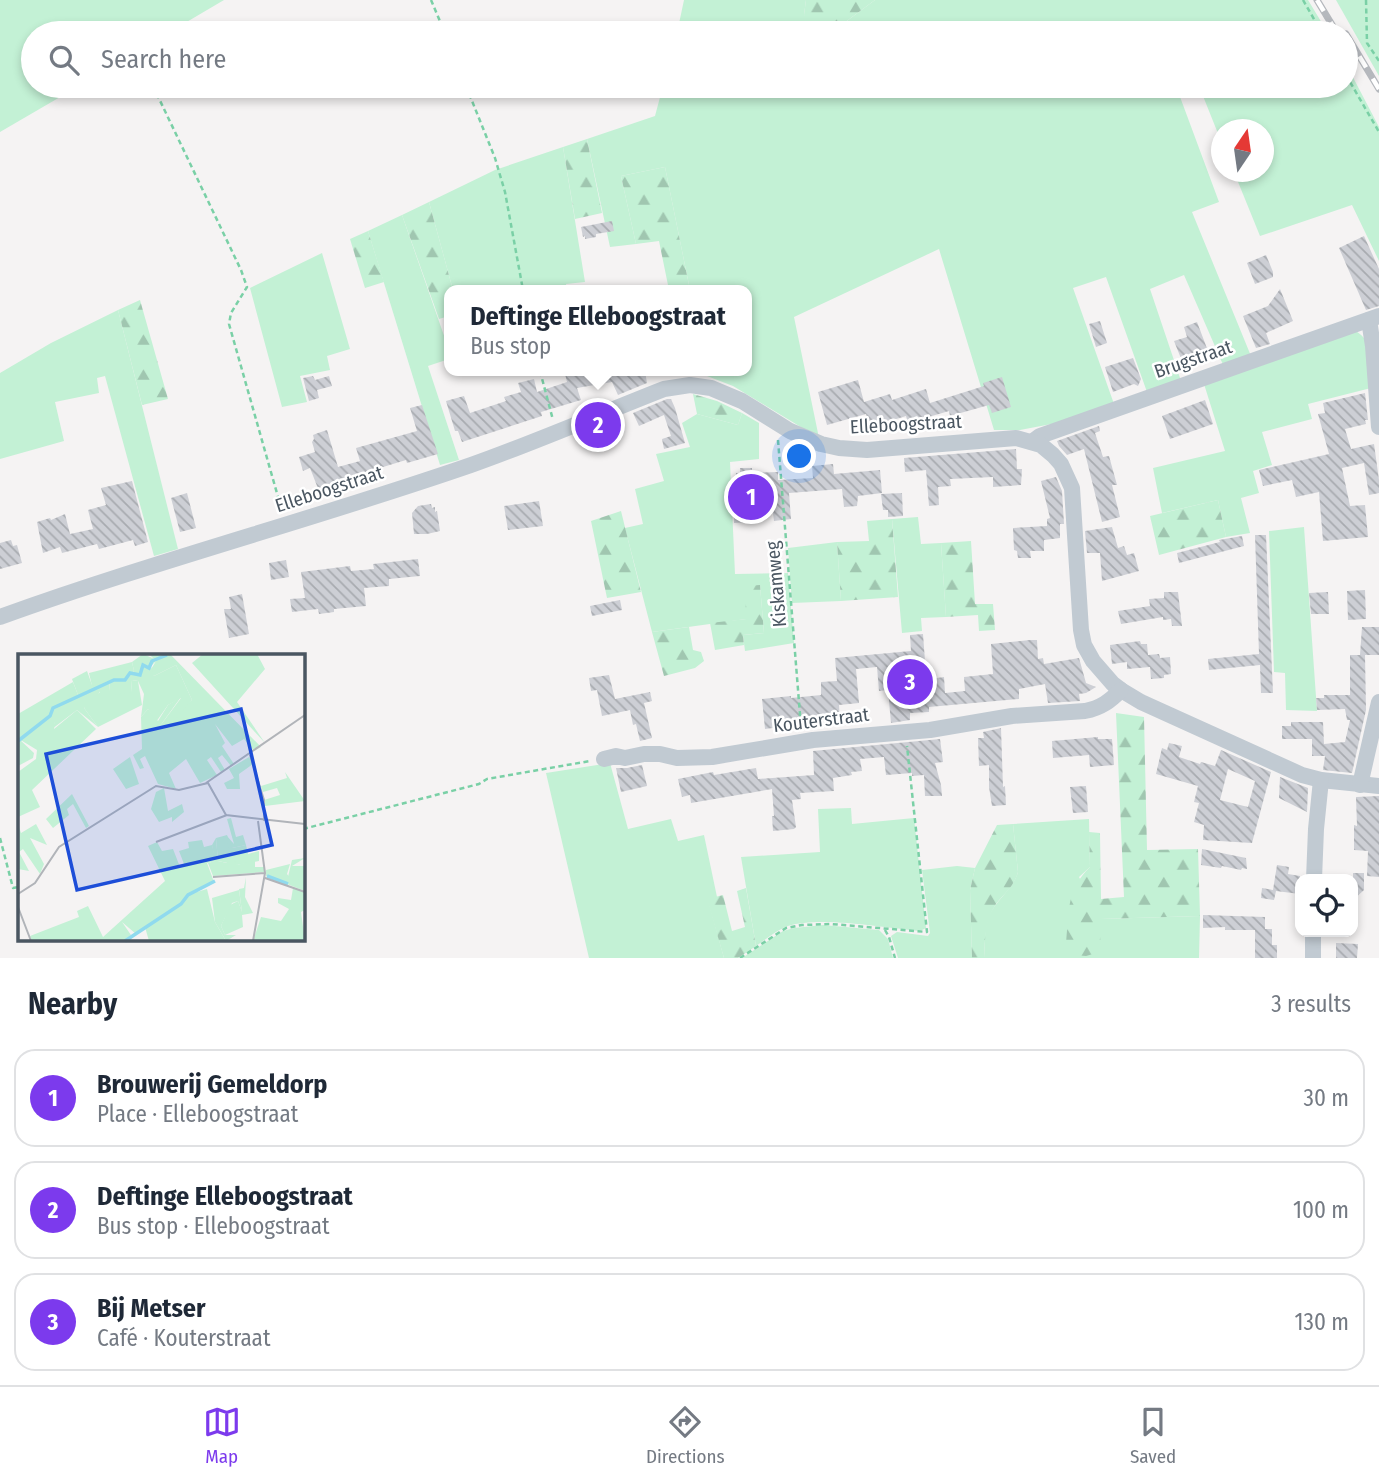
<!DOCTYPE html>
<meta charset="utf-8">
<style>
:root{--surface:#fff;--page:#f2f2f3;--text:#1f2937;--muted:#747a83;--line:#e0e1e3;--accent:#7c3aed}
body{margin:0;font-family:"Fira Sans Condensed",sans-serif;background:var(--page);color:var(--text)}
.controls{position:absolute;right:21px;bottom:21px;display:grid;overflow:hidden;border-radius:14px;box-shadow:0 4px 10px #0003}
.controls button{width:63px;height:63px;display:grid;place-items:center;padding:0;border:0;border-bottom:2px solid var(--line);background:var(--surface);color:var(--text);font:35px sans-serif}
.compass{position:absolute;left:1211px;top:119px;width:63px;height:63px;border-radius:50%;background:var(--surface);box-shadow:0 4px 10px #0003;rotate:13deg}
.you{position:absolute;left:800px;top:457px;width:24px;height:24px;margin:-18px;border:5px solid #fff;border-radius:50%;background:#1a73e8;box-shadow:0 0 0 10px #1a73e833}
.badge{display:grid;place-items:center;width:46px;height:46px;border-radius:50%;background:var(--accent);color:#fff;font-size:23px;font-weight:700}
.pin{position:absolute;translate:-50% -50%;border:4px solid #fff;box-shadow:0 2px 7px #0006}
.popup{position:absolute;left:444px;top:285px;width:308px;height:91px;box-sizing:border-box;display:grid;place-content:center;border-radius:14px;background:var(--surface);filter:drop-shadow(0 2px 5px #0005);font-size:23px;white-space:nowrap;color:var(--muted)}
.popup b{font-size:26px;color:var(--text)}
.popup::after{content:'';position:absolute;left:50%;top:100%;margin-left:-14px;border:14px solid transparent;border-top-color:var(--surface)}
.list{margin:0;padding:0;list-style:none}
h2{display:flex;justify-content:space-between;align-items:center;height:91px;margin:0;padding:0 28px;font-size:30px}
h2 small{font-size:23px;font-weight:400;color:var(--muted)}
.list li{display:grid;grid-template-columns:46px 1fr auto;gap:21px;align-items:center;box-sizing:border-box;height:98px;margin:0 14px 14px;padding:0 14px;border:2px solid var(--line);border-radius:21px}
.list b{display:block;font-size:26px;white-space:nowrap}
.list p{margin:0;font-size:23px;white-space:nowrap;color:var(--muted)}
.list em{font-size:23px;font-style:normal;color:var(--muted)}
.icon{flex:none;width:38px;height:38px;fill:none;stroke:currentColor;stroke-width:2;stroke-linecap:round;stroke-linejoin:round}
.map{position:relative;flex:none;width:1379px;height:958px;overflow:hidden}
.search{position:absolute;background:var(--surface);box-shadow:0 4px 10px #0003;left:21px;right:21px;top:21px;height:77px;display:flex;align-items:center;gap:18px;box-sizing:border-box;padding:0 24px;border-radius:38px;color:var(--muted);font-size:26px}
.sheet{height:427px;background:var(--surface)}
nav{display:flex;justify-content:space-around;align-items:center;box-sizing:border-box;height:98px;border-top:2px solid var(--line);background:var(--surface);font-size:19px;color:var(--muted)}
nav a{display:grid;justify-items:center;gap:4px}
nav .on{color:var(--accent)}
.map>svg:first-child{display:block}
</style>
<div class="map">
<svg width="1379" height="958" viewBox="0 0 1379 958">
<defs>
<pattern id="forest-firs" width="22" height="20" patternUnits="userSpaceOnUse" patternTransform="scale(1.75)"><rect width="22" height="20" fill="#c3f1d5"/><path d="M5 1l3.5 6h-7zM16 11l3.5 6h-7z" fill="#a0c6b0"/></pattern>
<pattern id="building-back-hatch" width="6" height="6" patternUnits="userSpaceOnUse" patternTransform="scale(1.75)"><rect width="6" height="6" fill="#cdcfd5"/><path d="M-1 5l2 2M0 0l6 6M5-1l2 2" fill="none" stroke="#a8abb0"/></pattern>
</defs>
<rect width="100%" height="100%" fill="#f5f3f3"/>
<!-- grass -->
<g fill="#c3f1d5">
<polygon points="0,0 224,0 168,33 33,33 33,86 79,86 0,132"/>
<polygon points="684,0 806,0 804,15 836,29 875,0 1308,0 1328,33 677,33"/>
<polygon points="1336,0 1379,0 1379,76"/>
<polygon points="1346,64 1379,127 1379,261 1352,205 1260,236 1234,172 1264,172 1264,130 1222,130 1221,141 1199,86 1346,86"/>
<polygon points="663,86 1176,86 1219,202 1192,212 1251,356 1224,367 1184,275 1150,289 1181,381 1147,392 1106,277 1073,288 1114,404 1062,422 1020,430 994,430 939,249 794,317 819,438 733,386 707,376 705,371 747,371 747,290 690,290 665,167 621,176 636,244 610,247 587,139 655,116"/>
<polygon points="563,147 585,282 566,284 567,290 453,290 429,202 495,170"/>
<polygon points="402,215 449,350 449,359 428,366 459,460 440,465 368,231"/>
<polygon points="322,253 350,349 327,356 330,370 300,376 307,402 282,407 250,288"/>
<polygon points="118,310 178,549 154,556 105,376 97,378 99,393 55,402 64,441 0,459 0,373 51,343"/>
<path d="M 1355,331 C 1375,340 1370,369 1371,388 L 1308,404 L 1312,419 L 1262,432 L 1272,465 L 1253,471 L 1259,493 L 1241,498 L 1250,533 L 1226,537 L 1218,500 L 1162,513 L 1153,468 L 1225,451 L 1204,384 Z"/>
<polygon points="742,413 759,423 759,459 730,462 735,574 788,573 794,643 745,651 743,635 764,633 760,585 746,619 652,632 625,528 643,524 635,489 664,481 656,454 690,447 682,423 697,414 738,425"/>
<polygon points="918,517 921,544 941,543 946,617 921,618 922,631 902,633 892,519"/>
<polygon points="1304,527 1317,711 1286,710 1285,673 1274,672 1269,531"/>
<polygon points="837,542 841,601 792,603 788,548"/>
<polygon points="610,763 628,829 671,819 678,841 704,835 717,897 708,900 724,958 589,958 546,773"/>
<path d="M 851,808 L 852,824 L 914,818 L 926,928 L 920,931 C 885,928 821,916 788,926 C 777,930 766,939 756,946 L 741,857 L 820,852 L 818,809 Z"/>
<path d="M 1089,819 L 1090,867 L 1079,877 L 1101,919 L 1200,916 L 1199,958 L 984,958 C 985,946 984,931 988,919 C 994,901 1013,890 1018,872 L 1013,824 Z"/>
<polygon points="957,866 975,868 970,890 972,958 898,958 891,936 897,932 928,936 930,933 922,870"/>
<polygon points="823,925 879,930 888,939 893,958 742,958 783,931 794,928"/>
</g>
<!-- forest -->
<g fill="url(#forest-firs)">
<polygon points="806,0 875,0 836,29 813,29 804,15"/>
<polygon points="587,139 602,213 575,219 563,147"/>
<polygon points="665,167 690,290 669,290 659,241 636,244 621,176"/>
<polygon points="429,202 453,290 449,290 449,316 439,319 402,215"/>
<polygon points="368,231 384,282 365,288 350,239"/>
<polygon points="140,300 168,399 142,405 118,310"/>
<polygon points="693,394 717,401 742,413 738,425 697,414"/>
<polygon points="1218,500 1226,537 1159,555 1150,516"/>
<polygon points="621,511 641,592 607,598 591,521"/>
<polygon points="892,519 898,597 841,601 837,542 869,541 867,521"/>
<polygon points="971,541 975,604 993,604 995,630 979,631 978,615 946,617 941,543"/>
<polygon points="760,585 764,633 743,635 744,645 715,650 710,623 746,619 745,586"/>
<polygon points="689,627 693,650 701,652 704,661 695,668 664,676 652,632"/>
<path d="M 1116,713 L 1144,717 L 1147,850 L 1198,849 L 1200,916 L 1101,919 L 1100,952 L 1086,956 L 1075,955 L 1066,944 C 1069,913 1066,890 1090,867 L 1089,832 L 1100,833 L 1101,899 L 1124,897 Z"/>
<path d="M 1013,824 L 1018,872 C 1015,885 1004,894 996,904 C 985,920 985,939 984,958 L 972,958 L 970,890 L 975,868 L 997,825 Z"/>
<polygon points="746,888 756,946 738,958 724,958 707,899 723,895 732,931 745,927 737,891"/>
</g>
<!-- building -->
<g fill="url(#building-back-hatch)" fill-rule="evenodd">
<polygon points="612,221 614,231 596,234 596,237 585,239 585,236 583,237 581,227"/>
<polygon points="1364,236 1379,269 1379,306 1366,310 1339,248"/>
<polygon points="1266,255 1273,272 1273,277 1255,284 1247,263"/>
<polygon points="1280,289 1293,321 1266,333 1270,344 1256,348 1243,316 1268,306"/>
<polygon points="1100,321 1107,343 1096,347 1089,324"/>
<polygon points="1197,322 1208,351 1182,361 1174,341 1187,337 1184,327"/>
<polygon points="1133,358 1141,379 1138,386 1134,384 1113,392 1105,367"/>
<polygon points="574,371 645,371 647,383 618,395 612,382 577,388 581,400 541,412 542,416 462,442 458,431 455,431 446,401 464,396 470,413 506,401 504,397 521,392 518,383 534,379 537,392 567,382 565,374"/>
<polygon points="313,376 315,380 329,376 332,386 317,390 319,398 309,401 303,378"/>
<polygon points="1002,377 1011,407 992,413 989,405 950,416 949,411 908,423 906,416 870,427 866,414 827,425 818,392 858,380 864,402 890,394 892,400 926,389 930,403 984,386 983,383"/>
<polygon points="1365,393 1368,420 1365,420 1366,424 1345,429 1351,449 1374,444 1379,480 1379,493 1369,495 1364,463 1342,468 1350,506 1365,505 1368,537 1323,541 1319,492 1296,497 1292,480 1263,486 1259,470 1329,454 1318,414 1325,413 1323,403"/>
<polygon points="667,399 671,399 675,408 685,443 664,449 662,439 671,436 664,415 639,426 633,413"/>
<polygon points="1205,400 1213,424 1170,439 1162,416"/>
<polygon points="422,405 438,454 407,463 406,460 347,478 348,483 319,491 310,468 303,471 299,457 315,452 312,442 314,439 313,435 318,433 327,430 338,467 360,461 356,448 417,431 410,408"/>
<polygon points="1099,426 1100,431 1095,433 1103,457 1109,456 1117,485 1112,485 1120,517 1102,522 1084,449 1067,455 1059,446 1057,441"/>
<polygon points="1016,449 1017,469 1022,469 1021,485 993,487 993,477 950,479 951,486 938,487 939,505 929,506 926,470 905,472 904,458"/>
<polygon points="833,464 834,474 880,470 882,493 858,496 857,506 844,507 842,489 789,493 791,519 774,521 773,513 748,514 749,522 734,523 736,473 740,473 740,468 752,468 752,473 778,472 778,480 813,478 812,466"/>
<polygon points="1056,477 1062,491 1064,524 1060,524 1060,538 1044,540 1044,551 1030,551 1031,558 1018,558 1017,551 1014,550 1013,528 1047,526 1047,519 1050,518 1041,481"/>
<polygon points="132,481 148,542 135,546 133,540 99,549 97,544 62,553 60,547 43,553 37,522 50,518 51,520 65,514 70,534 93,529 88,510 106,505 101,488"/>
<polygon points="187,493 196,528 180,532 171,498"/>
<polygon points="902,493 903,516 888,517 888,510 883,510 881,494"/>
<polygon points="539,501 543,526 508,530 504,506"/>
<polygon points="431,504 432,508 435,507 435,512 437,511 440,531 427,534 414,534 412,513 418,506"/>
<polygon points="1112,527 1118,548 1124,546 1127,555 1134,553 1139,571 1102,581 1100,553 1087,553 1085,531"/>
<polygon points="1255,535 1266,535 1273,693 1261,693 1260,665 1209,670 1208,659 1259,654"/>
<polygon points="1242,536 1244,546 1179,563 1177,553 1220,542 1219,540"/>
<polygon points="11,540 13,546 17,545 22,563 0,569 0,543"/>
<polygon points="418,559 420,576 389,579 389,586 364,588 366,606 334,609 334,612 319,614 318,609 292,612 290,599 305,598 301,572 350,566 351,571 374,569 373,564"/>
<polygon points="286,560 289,577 271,580 269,563"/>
<polygon points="1365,590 1366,619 1348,620 1347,591"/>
<polygon points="1164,592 1178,592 1182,626 1172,626 1171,619 1163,620 1163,617 1121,624 1118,611 1150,606 1149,599 1164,598"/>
<polygon points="1328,592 1329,614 1311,614 1309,593"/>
<polygon points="242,594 249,634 229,638 224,609 231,609 229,597"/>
<polygon points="620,600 622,610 592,616 590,606"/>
<polygon points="1362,627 1379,627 1379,655 1365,655 1366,710 1352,773 1323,770 1325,756 1312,756 1312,739 1282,739 1282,726 1291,726 1291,722 1323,722 1324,744 1345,742 1350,720 1347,720 1345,709 1317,710 1316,698 1324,698 1324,695 1350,695 1350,655 1360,655"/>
<polygon points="923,634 926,675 930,675 930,679 944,677 945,693 965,691 964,677 993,674 991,644 1030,640 1037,640 1038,659 1043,658 1044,664 1079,658 1086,683 1096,687 1086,693 1079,694 1080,701 1048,703 1045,684 1019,689 1019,699 929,707 929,712 910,713 910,720 891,723 888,690 879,691 877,667 856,669 859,703 839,705 840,723 796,725 765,729 762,699 791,696 791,698 821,695 821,682 837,681 835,658 911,651 910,635"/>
<polygon points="1140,641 1141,644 1147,644 1148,655 1159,654 1160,658 1170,657 1171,674 1164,675 1164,678 1151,679 1150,667 1127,669 1127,662 1112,664 1110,645"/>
<polygon points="609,675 615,699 650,692 652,701 644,703 652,738 640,741 636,724 633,725 630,710 602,716 597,690 591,691 589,678"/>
<polygon points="1001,728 1003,787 1005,786 1006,805 992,806 989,787 989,765 979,766 978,738 984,738 983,732"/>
<polygon points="1098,737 1098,739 1112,739 1114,765 1090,767 1089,755 1053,758 1052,741"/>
<polygon points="940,739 943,762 935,763 941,785 942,796 925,796 924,775 912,776 912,773 886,775 884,757 860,759 862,771 851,772 852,775 833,778 834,791 800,793 801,799 792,800 796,827 794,829 773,831 772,816 774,816 772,789 691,803 690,795 682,797 678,779 713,772 714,775 756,768 758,779 814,775 813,751"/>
<path d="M 1169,743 L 1182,746 L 1179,757 L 1200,764 L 1201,762 L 1215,766 L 1221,750 L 1271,772 L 1252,843 L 1203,840 L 1204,825 L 1194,822 L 1199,803 L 1194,802 L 1198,786 L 1156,774 L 1162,748 L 1167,750 ZM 1228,769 L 1255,781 L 1248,807 L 1220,800 Z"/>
<polygon points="642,765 647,786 621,792 616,768 627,768"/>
<polygon points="1280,777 1308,788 1307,812 1279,798"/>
<polygon points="1086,786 1088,812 1073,813 1070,787"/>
<polygon points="1379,796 1379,877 1367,876 1368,851 1354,850 1354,825 1357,826 1356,797"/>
<polygon points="1202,849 1246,858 1247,869 1242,868 1241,870 1222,866 1221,868 1201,865"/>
<polygon points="1277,865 1289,867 1288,874 1300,876 1300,894 1276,891 1274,900 1261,898 1262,888 1273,890"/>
<polygon points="1353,873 1364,873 1364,890 1353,900"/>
<polygon points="1203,915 1265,917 1265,929 1272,929 1272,945 1277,945 1277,958 1255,958 1255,930 1225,930 1225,927 1203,928"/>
<polygon points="1336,943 1358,944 1357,958 1336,958"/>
</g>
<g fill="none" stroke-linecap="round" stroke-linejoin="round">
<!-- path -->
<g stroke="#7ad0a6" stroke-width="2.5" stroke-dasharray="5 3.5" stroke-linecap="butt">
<polyline points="431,0 445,33"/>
<polyline points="1303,0 1322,33"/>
<polyline points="1366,0 1367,43 1379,61"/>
<polyline points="1346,75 1379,132"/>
<polyline points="153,86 241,270 247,287 231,313 229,324 282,511"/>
<polyline points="466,86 495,158 505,192 523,290"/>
<polyline points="540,371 553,420"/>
<polyline points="778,440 801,727"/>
<polyline points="303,829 479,784 487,779 590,761"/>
<polyline points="0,838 13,888 19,887"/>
<polyline points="885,930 889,937 895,958"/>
<polyline points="740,958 786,928 802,925 831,924 927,932 907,746"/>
</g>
<!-- minor -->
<g stroke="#c1cad2" stroke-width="16">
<polyline points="1369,320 1373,346 1379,427"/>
<polyline points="1032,442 1040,436 1379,316"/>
<path d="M 0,617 C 155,561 315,519 471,465 C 536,442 600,414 664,389 L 690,385 L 711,388 L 742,401 L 790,431 L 821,444 L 839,448 L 867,450 L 1016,438 L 1041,445 L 1053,455 L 1061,464 L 1072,488 L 1081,630 L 1084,645 L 1093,661 L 1113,684 L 1121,690 L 1141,702 L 1302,775 L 1321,780 L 1379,786"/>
<path d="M 604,759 L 616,756 L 625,758 L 644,754 L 660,754 L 677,758 L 712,757 L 813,740 L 930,730 L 1012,716 L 1085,711 C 1101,708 1110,701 1121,690"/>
<polyline points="1360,785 1379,702"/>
<polyline points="1314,879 1316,829 1321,780"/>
<polyline points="1313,958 1313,932"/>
</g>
<defs>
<g id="rail">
<polyline points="1317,0 1337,33"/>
<polyline points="1346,34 1379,89"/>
</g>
</defs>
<!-- rail casing -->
<use href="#rail" stroke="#b5b8bd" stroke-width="7"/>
<!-- rail -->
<use href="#rail" stroke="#fff" stroke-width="4.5" stroke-dasharray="13" stroke-linecap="butt"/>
</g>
<g text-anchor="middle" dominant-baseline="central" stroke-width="5" stroke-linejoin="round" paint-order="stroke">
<!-- street labels -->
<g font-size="19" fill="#4a5661" stroke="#fff">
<text transform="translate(1193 359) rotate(-19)">Brugstraat</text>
<text transform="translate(906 424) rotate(-3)">Elleboogstraat</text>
<text transform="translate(329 489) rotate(-18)">Elleboogstraat</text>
<text transform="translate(776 584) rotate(-95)">Kiskamweg</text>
<text transform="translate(821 720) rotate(-7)">Kouterstraat</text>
</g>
</g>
<!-- overview -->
<g transform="translate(18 654)">
<rect width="287" height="287" fill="#f5f3f3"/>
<path d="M 131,0 L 152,0 L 243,93 L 236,97 L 226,85 L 214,92 L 197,70 L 207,89 L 204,92 L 216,110 L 213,112 L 204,101 L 200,104 L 207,116 L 203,118 L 193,103 L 189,106 L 199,121 L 182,129 L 168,105 L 151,119 L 158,135 L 140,130 L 127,102 L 122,105 L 126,114 L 122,115 L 115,101 L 124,95 L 123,63 L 130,55 L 140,67 L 150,51 L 163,43 L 142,72 L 174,46 L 158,11 L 136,22 L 132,17 L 138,7 ZM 185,0 L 239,0 L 247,15 L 219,48 L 247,89 L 174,9 ZM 114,8 L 116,17 L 107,27 L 91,26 L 92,37 L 113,38 L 114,26 L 120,27 L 124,51 L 80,73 L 66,54 L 82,38 L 74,32 L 71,19 ZM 55,28 L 60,41 L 37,68 L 36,75 L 59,56 L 78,75 L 14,136 L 22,153 L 0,163 L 0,118 L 18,105 L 19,96 L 1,85 L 16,99 L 15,104 L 0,112 L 0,60 ZM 112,103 L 121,130 L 108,135 L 95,115 ZM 231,103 L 235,110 L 221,120 L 222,135 L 209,135 L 206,129 L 216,124 L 211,115 ZM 267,118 L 287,147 L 247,152 L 246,146 L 262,141 L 259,134 L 245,138 L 243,132 L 269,124 ZM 146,134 L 150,157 L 164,150 L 166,158 L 154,168 L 154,163 L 141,168 L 133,155 L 138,138 ZM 54,140 L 71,172 L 68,174 L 55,150 L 49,155 L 51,161 L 35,174 L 28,165 ZM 0,170 L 3,179 L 18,170 L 29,191 L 12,184 L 26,210 L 22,220 L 5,195 L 1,198 L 11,217 L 0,215 ZM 209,181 L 214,194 L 228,191 L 230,200 L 241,197 L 241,207 L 219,211 L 200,207 L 198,184 ZM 184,186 L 186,193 L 194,191 L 198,207 L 189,209 L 196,228 L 168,241 L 189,235 L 197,268 L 208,287 L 131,287 L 127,273 L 118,280 L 104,268 L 113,281 L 106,287 L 14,287 L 12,282 L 61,263 L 59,257 L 70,252 L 85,283 L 147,227 L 130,192 L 139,188 L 144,197 L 155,195 L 162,213 L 166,210 L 161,197 L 171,194 L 170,188 ZM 272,210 L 269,220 L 273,225 L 287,225 L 287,237 L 248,222 L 248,216 ZM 228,223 L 227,243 L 235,259 L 224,261 L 225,273 L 207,281 L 203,272 L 212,251 L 220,247 L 224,258 L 221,235 L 226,234 ZM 275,234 L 287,238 L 287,256 L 283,258 L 287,287 L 235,287 L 243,263 L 263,267 L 271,255 L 260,249 L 260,244 L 273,246 Z" fill="#c3f1d5"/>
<path d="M 125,0 L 139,6 L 133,12 L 136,22 L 158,11 L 174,46 L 147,77 L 142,72 L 163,44 L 150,51 L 138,68 L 130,55 L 123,63 L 126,40 L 120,27 L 114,26 L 113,38 L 96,41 L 92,37 L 91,25 L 107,27 L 116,17 L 114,8 ZM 69,17 L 74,31 L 83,35 L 76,49 L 66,54 L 80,73 L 59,56 L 34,75 L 37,68 L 29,60 L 34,52 L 60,41 L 54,25 ZM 213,164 L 218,183 L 225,181 L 228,191 L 214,194 L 211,200 L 209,182 L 216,190 L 209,165 ZM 198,184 L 200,207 L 209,209 L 215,204 L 219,211 L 237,206 L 237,213 L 246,213 L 246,218 L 195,222 L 190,209 L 197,207 L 194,191 ZM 287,204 L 274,212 L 287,212 L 287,225 L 269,227 L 274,206 ZM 221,236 L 224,258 L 220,247 L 214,249 L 203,272 L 207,281 L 218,281 L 208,287 L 197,268 L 194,244 Z" fill="#c3f1d5"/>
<path fill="none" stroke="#90daee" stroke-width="3.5" d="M 0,87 L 32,62 L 35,54 L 96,26 L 107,26 L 112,19 L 122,21 L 125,11 L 131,14 L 134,7 L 149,1M 249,222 L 270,230M 107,287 L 163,250 L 170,241 L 197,227"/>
<path fill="none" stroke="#b1b4b9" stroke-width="2" d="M 232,101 L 246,146 L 246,167M 188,129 L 287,61M 138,188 L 209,161M 195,223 L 247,219M 247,224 L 287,238M 0,240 L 17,229 L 41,193 L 138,132 L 161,136 L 190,129 L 208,161 L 287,170M 0,253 L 13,287M 235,287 L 247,219 L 240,167"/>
<path fill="#1d4ed8" fill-opacity="0.15" stroke="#1d4ed8" stroke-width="3.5" d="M 223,55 L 254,191 L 59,236 L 28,100 Z"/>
<rect width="287" height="287" fill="none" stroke="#4a5661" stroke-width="3.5"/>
</g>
</svg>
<div class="controls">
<button><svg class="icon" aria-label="locate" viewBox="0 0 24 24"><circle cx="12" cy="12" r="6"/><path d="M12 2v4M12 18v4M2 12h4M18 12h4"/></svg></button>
</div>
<svg class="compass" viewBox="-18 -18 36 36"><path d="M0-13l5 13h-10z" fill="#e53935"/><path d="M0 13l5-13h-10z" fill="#747a83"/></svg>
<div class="you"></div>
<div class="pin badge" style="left:751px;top:497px">1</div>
<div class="pin badge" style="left:598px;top:425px">2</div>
<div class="popup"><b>Deftinge Elleboogstraat</b>Bus stop</div>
<div class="pin badge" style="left:910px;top:682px">3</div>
<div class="search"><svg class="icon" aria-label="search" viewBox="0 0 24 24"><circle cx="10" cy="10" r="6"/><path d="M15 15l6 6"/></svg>Search here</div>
</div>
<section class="sheet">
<h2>Nearby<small>3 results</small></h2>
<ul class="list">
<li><span class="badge">1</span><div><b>Brouwerij Gemeldorp</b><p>Place · Elleboogstraat</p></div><em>30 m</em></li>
<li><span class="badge">2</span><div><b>Deftinge Elleboogstraat</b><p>Bus stop · Elleboogstraat</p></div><em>100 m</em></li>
<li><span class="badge">3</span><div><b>Bij Metser</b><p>Café · Kouterstraat</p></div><em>130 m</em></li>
</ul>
</section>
<nav>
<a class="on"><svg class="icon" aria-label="map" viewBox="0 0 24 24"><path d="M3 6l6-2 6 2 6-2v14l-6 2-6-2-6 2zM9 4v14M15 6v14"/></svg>Map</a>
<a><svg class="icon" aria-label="directions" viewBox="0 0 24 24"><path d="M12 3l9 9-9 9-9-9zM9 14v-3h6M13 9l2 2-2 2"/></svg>Directions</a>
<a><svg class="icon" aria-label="saved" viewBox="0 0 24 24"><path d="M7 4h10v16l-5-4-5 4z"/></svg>Saved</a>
</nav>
